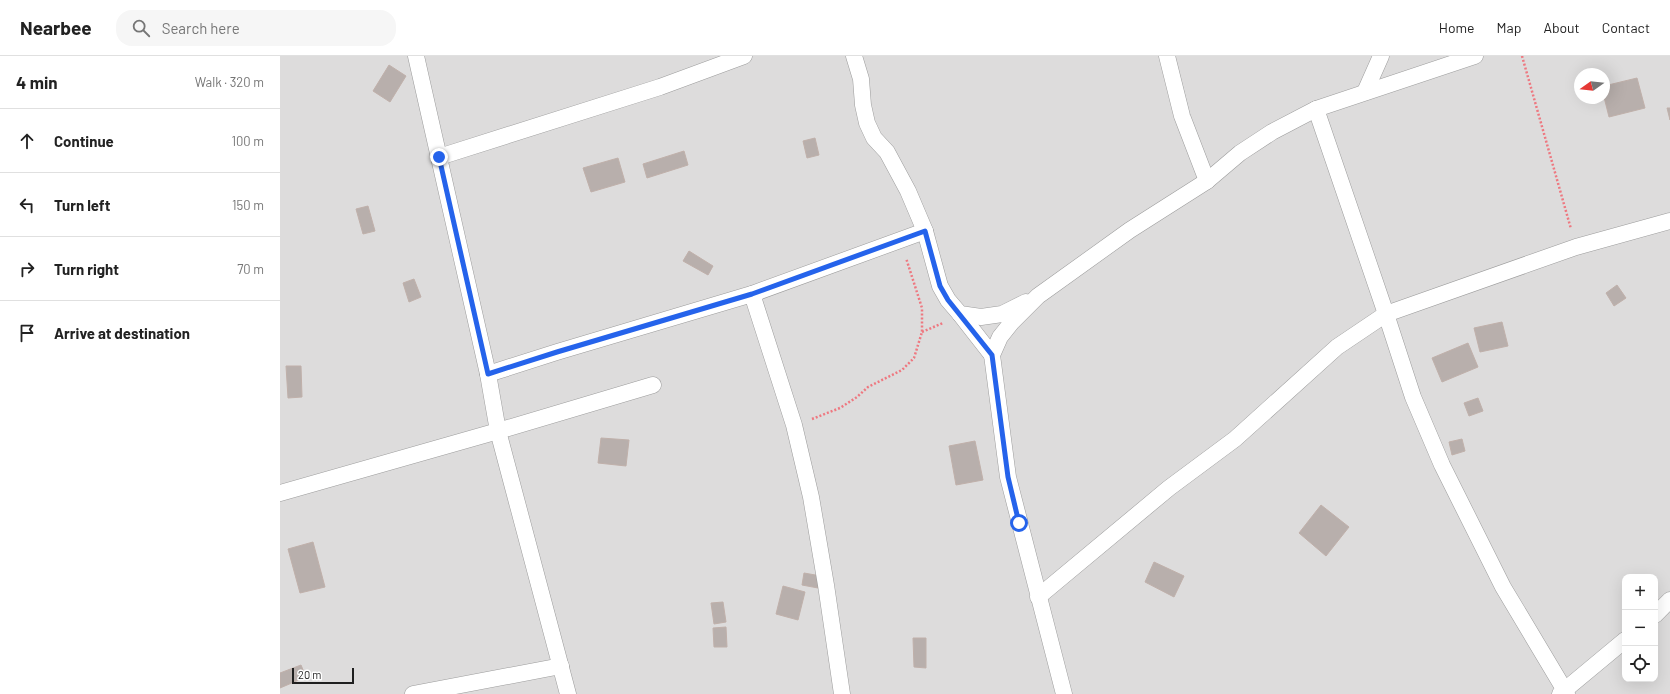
<!DOCTYPE html>
<meta charset="utf-8">
<style>
:root{--surface:#fff;--page:#f6f6f6;--text:#222;--muted:#767676;--line:#e0e0e0}
body{margin:0;font-family:Barlow,sans-serif;background:var(--page);color:var(--text)}
.controls{position:absolute;right:12px;bottom:12px;display:grid;overflow:hidden;border-radius:8px;box-shadow:0 4px 16px #0002}
.controls button{width:36px;height:36px;display:grid;place-items:center;padding:0;border:0;border-bottom:1px solid var(--line);background:var(--surface);color:var(--text);font:20px sans-serif}
.compass{position:absolute;left:1294px;top:12px;width:36px;height:36px;border-radius:50%;background:var(--surface);box-shadow:0 4px 16px #0002;rotate:255deg}
.scale{position:absolute;left:12px;bottom:10px;width:62px;box-sizing:border-box;padding-left:4px;border:2px solid #1f1f1f;border-top:0;font-size:11px;line-height:14px;white-space:nowrap;color:#1f1f1f;-webkit-text-stroke:3px #fff;paint-order:stroke}
.stop{position:absolute;width:12px;height:12px;margin:-9px;border:3px solid #2563eb;border-radius:50%;background:#fff}
.stop.end{background:#2563eb;border-color:#fff;box-shadow:0 1px 4px #0008}
.list{margin:0;padding:0;list-style:none}
h2{display:flex;justify-content:space-between;align-items:center;height:52px;margin:0;padding:0 16px;font-size:17px}
h2 small{font-size:13px;font-weight:400;color:var(--muted)}
.list li{display:grid;grid-template-columns:26px 1fr auto;gap:12px;align-items:center;box-sizing:border-box;height:64px;padding:0 16px;border-top:1px solid var(--line)}
.list b{display:block;font-size:15px;white-space:nowrap}
.list em{font-size:13px;font-style:normal;color:var(--muted)}
.icon{flex:none;width:22px;height:22px;fill:none;stroke:currentColor;stroke-width:2;stroke-linecap:round;stroke-linejoin:round}
.map{position:relative;flex:none;width:1390px;height:638px;overflow:hidden}
header{display:flex;align-items:center;gap:24px;box-sizing:border-box;height:56px;padding:0 20px;background:var(--surface);border-bottom:1px solid var(--line)}
header strong{font-size:19px}
nav{display:flex;gap:22px;margin-inline-start:auto;font-size:14px}
.search{width:280px;height:36px;background:var(--page);display:flex;align-items:center;gap:10px;box-sizing:border-box;padding:0 14px;border-radius:16px;color:var(--muted);font-size:15px}
main{display:flex}
aside{flex:1;background:var(--surface)}
.map>svg:first-child{display:block}
</style>
<header>
<strong>Nearbee</strong>
<div class="search"><svg class="icon" aria-label="search" viewBox="0 0 24 24"><circle cx="10" cy="10" r="6"/><path d="M15 15l6 6"/></svg>Search here</div>
<nav><a>Home</a><a>Map</a><a>About</a><a>Contact</a></nav>
</header>
<main>
<aside>
<h2>4 min<small>Walk · 320 m</small></h2>
<ul class="list">
<li><svg class="icon" aria-label="ahead" viewBox="0 0 24 24"><path d="M12 20V5M6 11l6-6 6 6"/></svg><div><b>Continue</b></div><em>100 m</em></li>
<li><svg class="icon" aria-label="left" viewBox="0 0 24 24"><path d="M17 20v-9H6M10 6l-5 5 5 5"/></svg><div><b>Turn left</b></div><em>150 m</em></li>
<li><svg class="icon" aria-label="right" viewBox="0 0 24 24"><path d="M7 20v-9h11M14 6l5 5-5 5"/></svg><div><b>Turn right</b></div><em>70 m</em></li>
<li><svg class="icon" aria-label="arrive" viewBox="0 0 24 24"><path d="M6 21V4h12l-3 4 3 4H6"/></svg><div><b>Arrive at destination</b></div></li>
</ul>
</aside>
<div class="map">
<svg width="1390" height="638" viewBox="0 0 1390 638">
<rect width="100%" height="100%" fill="#efebe6"/>
<!-- residential -->
<path fill="#dddcdc" fill-rule="evenodd" d="M 0,0 L 1390,0 L 1390,638 L 0,638 ZM 1300,18 L 1324,18 L 1324,42 L 1300,42 ZM 1345,521 L 1375,521 L 1375,623 L 1345,623 Z"/>
<!-- building -->
<g fill="#b8afac" stroke="#c0b0aa">
<polygon points="109,9 126,20 110,46 93,35"/>
<polygon points="1357,22 1365,52 1329,61 1324,41 1324,30"/>
<polygon points="1387,52 1390,52 1390,64"/>
<polygon points="535,82 539,99 527,102 523,85"/>
<polygon points="404,95 408,109 367,122 363,108"/>
<polygon points="338,102 345,126 311,136 303,112"/>
<polygon points="88,150 95,175 83,178 76,153"/>
<polygon points="409,195 433,210 428,219 403,205"/>
<polygon points="134,223 141,241 129,246 123,227"/>
<polygon points="1337,229 1346,242 1334,250 1326,237"/>
<polygon points="1222,266 1228,290 1200,296 1194,272"/>
<polygon points="1188,287 1198,311 1162,326 1152,302"/>
<polygon points="6,310 21,310 22,341 8,342"/>
<polygon points="1198,342 1203,355 1189,360 1184,347"/>
<polygon points="321,382 349,384 346,410 318,407"/>
<polygon points="1182,383 1185,395 1172,399 1169,386"/>
<polygon points="695,385 703,424 676,429 669,390"/>
<polygon points="1041,449 1069,471 1046,500 1019,477"/>
<polygon points="33,486 45,531 20,537 8,493"/>
<polygon points="874,506 904,520 894,541 865,526"/>
<polygon points="524,517 541,520 538,532 522,529"/>
<polygon points="503,530 525,536 518,564 496,558"/>
<polygon points="443,546 446,566 434,568 431,547"/>
<polygon points="446,571 447,591 434,591 433,572"/>
<polygon points="633,582 646,582 646,612 634,611"/>
<polygon points="21,609 26,621 0,632 0,617"/>
</g>
<g fill="none" stroke-linecap="round" stroke-linejoin="round">
<defs>
<g id="street">
<polyline points="136,0 208,318 218,375 288,638"/>
<polyline points="574,0 581,23 583,49 587,67 594,82 607,96 628,135 645,175 660,230 668,244 680,258 701,261 722,258 746,246"/>
<polyline points="887,0 902,60 927,125"/>
<polyline points="1085,36 1101,0"/>
<polyline points="1036,53 1106,258 1133,341 1162,409 1223,531 1287,638"/>
<polyline points="159,101 380,31 464,0"/>
<polyline points="472,238 514,369 531,441 546,529 562,638"/>
<polyline points="680,258 712,299"/>
<polyline points="208,318 277,296 472,238 645,175"/>
<polyline points="0,437 218,375 373,329"/>
<polyline points="758,541 889,432 955,383 1057,291 1106,258 1296,191 1390,165"/>
<polyline points="1375,559 1390,544"/>
<polyline points="133,638 281,610"/>
<polyline points="784,638 728,421 712,299 720,281 732,266 758,240 850,174 927,125 960,97 992,76 1036,53 1195,0"/>
<polyline points="1280,638 1345,584"/>
</g>
</defs>
<!-- street casing -->
<use href="#street" stroke="#9c9c9c" stroke-width="17"/>
<!-- path -->
<g stroke="#ee7880" stroke-width="2.5" stroke-dasharray="2 2" stroke-linecap="butt">
<polyline points="1242,0 1291,173"/>
<polyline points="642,276 663,267"/>
<polyline points="532,363 560,352 577,341 588,331 622,314 634,302 642,276 642,252 626,202"/>
</g>
<!-- street -->
<use href="#street" stroke="#fff" stroke-width="16"/>
</g>
<g fill="none" stroke-linecap="round" stroke-linejoin="round">
<!-- route -->
<polyline stroke="#2563eb" stroke-width="5" points="159,101 208,318 277,296 472,238 645,175 660,230 668,244 712,299 728,421 739,467"/>
</g>
</svg>
<div class="controls">
<button>+</button>
<button>−</button>
<button><svg class="icon" aria-label="locate" viewBox="0 0 24 24"><circle cx="12" cy="12" r="6"/><path d="M12 2v4M12 18v4M2 12h4M18 12h4"/></svg></button>
</div>
<svg class="compass" viewBox="-18 -18 36 36"><path d="M0-13l5 13h-10z" fill="#e53935"/><path d="M0 13l5-13h-10z" fill="#767676"/></svg>
<div class="scale">20 m</div>
<div class="stop" style="left:739px;top:467px"></div>
<div class="stop end" style="left:159px;top:101px"></div>
</div>
</main>
